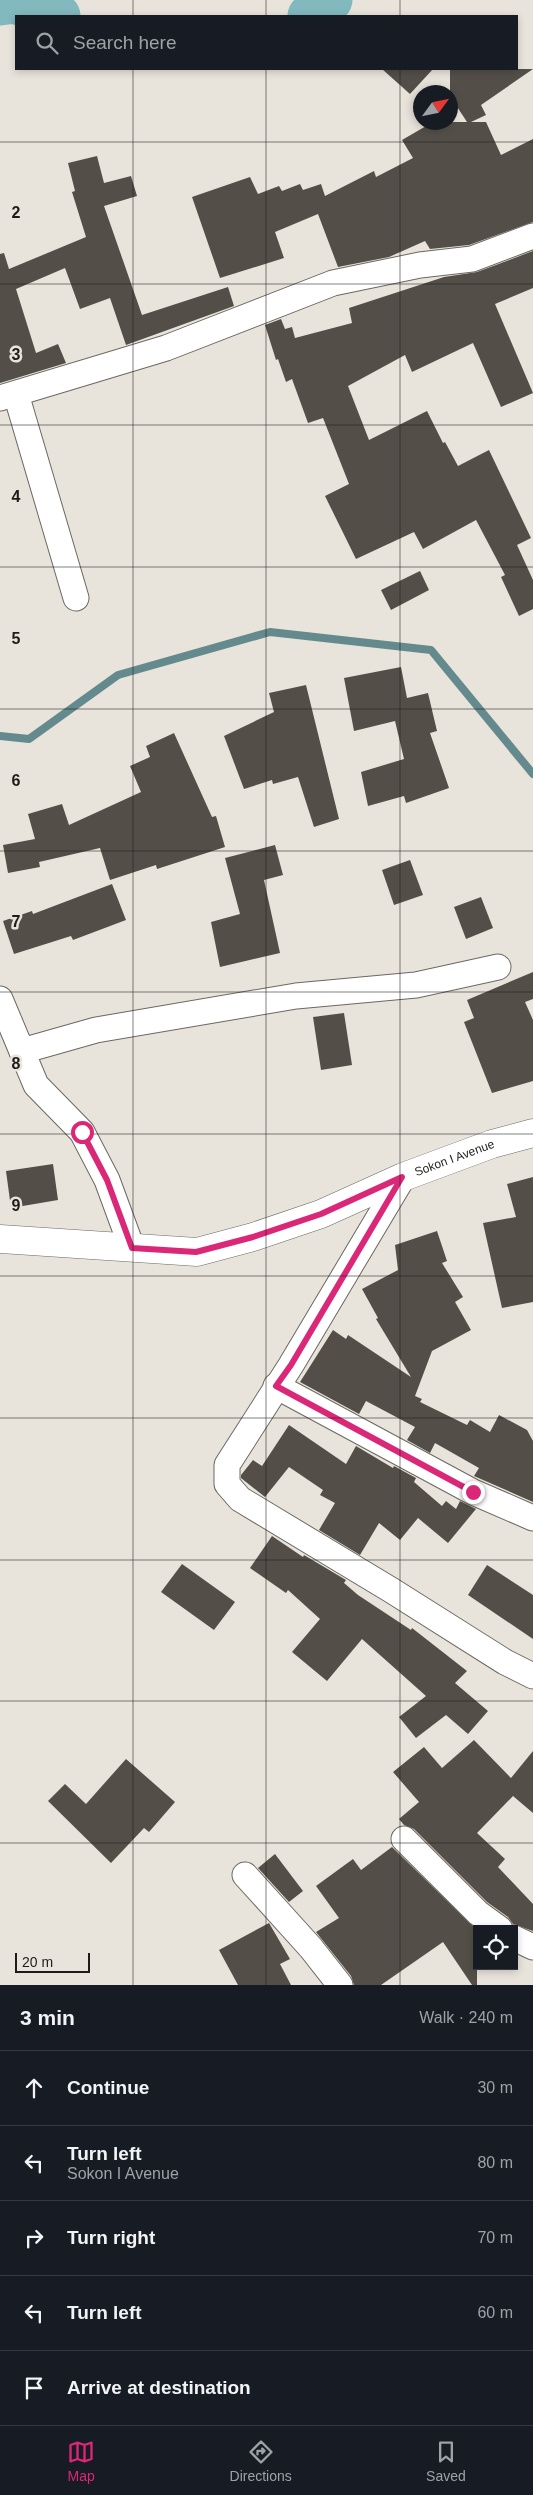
<!DOCTYPE html>
<meta charset="utf-8">
<style>
:root{--surface:#171b24;--page:#20242c;--text:#f1f3f6;--muted:#9ea1a6;--line:#363941;--accent:#db2777}
body{margin:0;font-family:Helvetica,sans-serif;background:var(--page);color:var(--text)}
.controls{position:absolute;right:15px;bottom:15px;display:grid;overflow:hidden;border-radius:0px;box-shadow:0 2px 8px #0003}
.controls button{width:45px;height:45px;display:grid;place-items:center;padding:0;border:0;border-bottom:1px solid var(--line);background:var(--surface);color:var(--text);font:25px sans-serif}
.compass{position:absolute;left:413px;top:85px;width:45px;height:45px;border-radius:50%;background:var(--surface);box-shadow:0 2px 8px #0003;rotate:57deg}
.scale{position:absolute;left:15px;bottom:12px;width:75px;box-sizing:border-box;padding-left:5px;border:2px solid #1e1c19;border-top:0;font-size:14px;line-height:18px;white-space:nowrap;color:#1e1c19;-webkit-text-stroke:4px #e9e4db;paint-order:stroke}
.stop{position:absolute;width:15px;height:15px;margin:-11px;border:4px solid #db2777;border-radius:50%;background:#fff}
.stop.end{background:#db2777;border-color:#fff;box-shadow:0 1px 5px #0008}
.list{margin:0;padding:0;list-style:none}
h2{display:flex;justify-content:space-between;align-items:center;height:65px;margin:0;padding:0 20px;font-size:21px}
h2 small{font-size:16px;font-weight:400;color:var(--muted)}
.list li{display:grid;grid-template-columns:32px 1fr auto;gap:15px;align-items:center;box-sizing:border-box;height:75px;padding:0 20px;border-top:1px solid var(--line)}
.list b{display:block;font-size:19px;white-space:nowrap}
.list p{margin:0;font-size:16px;white-space:nowrap;color:var(--muted)}
.list em{font-size:16px;font-style:normal;color:var(--muted)}
.icon{flex:none;width:28px;height:28px;fill:none;stroke:currentColor;stroke-width:2;stroke-linecap:round;stroke-linejoin:round}
.map{position:relative;flex:none;width:533px;height:1985px;overflow:hidden}
.search{position:absolute;background:var(--surface);box-shadow:0 2px 8px #0003;left:15px;right:15px;top:15px;height:55px;display:flex;align-items:center;gap:12px;box-sizing:border-box;padding:0 18px;border-radius:0px;color:var(--muted);font-size:19px}
.sheet{height:440px;background:var(--surface)}
nav{display:flex;justify-content:space-around;align-items:center;box-sizing:border-box;height:70px;border-top:1px solid var(--line);background:var(--surface);font-size:14px;color:var(--muted)}
nav a{display:grid;justify-items:center;gap:2px}
nav .on{color:var(--accent)}
.map>svg:first-child{display:block}
</style>
<div class="map">
<svg width="533" height="1985" viewBox="0 0 533 1985">
<rect width="100%" height="100%" fill="#e9e4db"/>
<g fill="none" stroke-linecap="round" stroke-linejoin="round">
<!-- stream -->
<polyline stroke="#648a8d" stroke-width="8" points="0,736 29,739 118,675 270,632 431,650 533,774"/>
<!-- river -->
<g stroke="#82b9bf" stroke-width="45">
<polyline points="0,3 14,1 58,16"/>
<polyline points="310,16 319,11 330,0"/>
</g>
</g>
<!-- building -->
<g fill="#534f48">
<polygon points="382,69 433,69 410,94"/>
<polygon points="450,69 533,69 481,105 486,115 471,122 486,122 501,155 533,139 533,222 469,245 430,249 425,241 389,257 338,267 318,214 275,232 284,258 220,278 192,197 250,177 258,194 279,186 282,191 300,184 303,190 321,184 325,196 374,171 376,177 413,158 402,140 433,122 467,122 450,96"/>
<polygon points="97,156 104,183 131,176 137,196 104,206 142,315 228,287 234,306 126,345 110,298 80,309 65,268 16,289 36,353 58,344 66,363 0,383 0,254 4,253 9,269 86,237 72,192 75,191 68,163"/>
<polygon points="533,251 533,288 495,304 533,393 501,407 473,343 412,372 405,355 348,386 369,440 427,411 443,443 445,442 458,466 489,450 531,538 517,545 533,580 533,609 519,616 501,577 505,575 476,520 423,549 414,532 356,559 325,496 349,484 323,418 308,423 292,379 286,382 278,359 276,360 265,325 281,319 285,329 292,327 295,338 352,323 349,308 444,277 477,272"/>
<polygon points="420,571 429,590 391,610 381,590"/>
<polygon points="401,667 407,698 428,693 437,731 430,733 449,788 406,803 404,796 368,806 361,772 404,759 395,721 354,731 344,678"/>
<polygon points="306,685 339,819 314,827 298,777 273,784 272,780 244,789 224,736 274,712 269,693"/>
<polygon points="174,733 212,817 216,816 225,847 157,869 156,865 110,880 100,848 39,862 40,867 8,873 3,845 35,839 28,814 62,804 69,825 141,792 130,766 150,757 146,746"/>
<polygon points="275,845 283,875 264,880 280,953 220,967 211,922 240,914 225,858"/>
<polygon points="410,860 423,895 394,905 382,870"/>
<polygon points="112,884 126,920 73,940 71,936 14,954 3,921 32,911 33,914"/>
<polygon points="481,897 493,928 466,939 454,907"/>
<polygon points="533,972 533,999 525,1002 533,1020 533,1081 492,1093 464,1022 474,1018 467,1000"/>
<polygon points="344,1013 352,1065 321,1070 313,1017"/>
<polygon points="53,1164 58,1200 11,1208 6,1171"/>
<polygon points="533,1177 533,1302 502,1308 483,1223 516,1217 507,1184"/>
<polygon points="437,1231 447,1261 442,1263 463,1297 455,1302 471,1330 432,1351 415,1396 422,1399 420,1402 467,1425 470,1420 490,1432 499,1415 527,1430 533,1441 533,1502 474,1476 479,1468 435,1443 430,1453 407,1440 415,1427 366,1401 359,1414 300,1382 333,1330 346,1339 348,1335 411,1377 376,1319 378,1318 362,1289 398,1270 395,1245"/>
<polygon points="289,1425 346,1464 356,1446 393,1468 394,1466 416,1478 414,1482 442,1506 446,1501 456,1509 460,1501 476,1509 448,1543 418,1518 400,1540 379,1523 360,1555 319,1530 335,1503 320,1495 323,1490 289,1467 265,1497 241,1478 241,1475 253,1460 262,1466"/>
<polygon points="272,1536 303,1557 304,1555 346,1580 344,1583 358,1595 411,1630 412,1628 467,1671 455,1683 488,1711 468,1734 446,1715 416,1738 399,1717 426,1696 362,1639 327,1681 292,1652 320,1619 288,1590 286,1593 250,1568"/>
<polygon points="182,1564 235,1602 214,1630 161,1592"/>
<polygon points="487,1565 533,1595 533,1639 468,1595"/>
<polygon points="474,1740 511,1778 533,1751 533,1813 513,1796 477,1833 505,1859 498,1867 533,1904 533,1931 513,1924 508,1917 487,1902 414,1829 404,1825 399,1819 419,1802 393,1772 424,1747 442,1768"/>
<polygon points="126,1759 175,1802 149,1832 144,1828 111,1863 48,1801 65,1784 86,1804"/>
<polygon points="392,1847 477,1930 477,1985 472,1985 443,1942 381,1985 354,1985 351,1976 316,1932 339,1918 316,1886 353,1859 361,1870"/>
<polygon points="275,1854 303,1891 289,1902 258,1868"/>
<polygon points="269,1923 290,1959 280,1964 291,1985 238,1985 219,1950"/>
</g>
<g fill="none" stroke-linecap="round" stroke-linejoin="round">
<defs>
<g id="minor">
<polyline points="16,394 76,598"/>
<polyline points="0,398 166,348 333,283 420,265 472,259 533,236"/>
<polyline points="0,999 36,1085 82,1132 107,1180 132,1248"/>
<polyline points="22,1051 96,1030 296,996 416,985 498,967"/>
<polyline points="403,1177 291,1365 227,1465 227,1484 240,1499 391,1590 505,1662 533,1676"/>
<polyline points="276,1386 473,1492 533,1518"/>
<polyline points="404,1839 478,1913 500,1929"/>
<polyline points="245,1875 311,1948 340,1985"/>
<polyline points="514,1938 533,1947"/>
</g>
<g id="tertiary">
<path id="s1" d="M 0,1239 L 197,1252 L 253,1237 L 321,1214 L 403,1177 L 492,1144 L 533,1133"/>
</g>
</defs>
<!-- minor casing -->
<use href="#minor" stroke="#6c6861" stroke-width="27"/>
<!-- tertiary casing -->
<use href="#tertiary" stroke="#6c6861" stroke-width="29"/>
<!-- minor -->
<use href="#minor" stroke="#fff" stroke-width="25"/>
<!-- tertiary -->
<use href="#tertiary" stroke="#fff" stroke-width="28"/>
</g>
<g fill="none" stroke-linecap="round" stroke-linejoin="round">
<!-- route -->
<polyline stroke="#db2777" stroke-width="6" points="82,1132 107,1180 132,1248 196,1252 253,1237 321,1214 402,1177 291,1365 276,1386 473,1492"/>
</g>
<!-- grid -->
<path fill="none" stroke="#1e1c19" stroke-width="1" stroke-opacity="0.55" d="M 133,0 L 133,16M 266,0 L 266,16M 400,0 L 400,16M 133,69 L 133,1985M 266,69 L 266,1985M 400,69 L 400,1985M 0,142 L 533,142M 0,284 L 533,284M 0,425 L 533,425M 0,567 L 533,567M 0,709 L 533,709M 0,851 L 533,851M 0,992 L 533,992M 0,1134 L 533,1134M 0,1276 L 533,1276M 0,1418 L 533,1418M 0,1560 L 533,1560M 0,1701 L 533,1701M 0,1843 L 533,1843"/>
<g text-anchor="middle" dominant-baseline="central" stroke-width="5" stroke-linejoin="round" paint-order="stroke">
<!-- street labels -->
<g font-size="12" fill="#1e1c19" stroke="#e9e4db">
<text stroke="none"><textPath href="#s1" startOffset="472">Sokon I Avenue</textPath></text>
</g>
</g>
<g font-size="16" text-anchor="middle" font-weight="bold" fill="#1e1c19" stroke="#e9e4db" stroke-width="5" stroke-linejoin="round" paint-order="stroke">
<text x="16" y="218">2</text>
<text x="16" y="360">3</text>
<text x="16" y="502">4</text>
<text x="16" y="644">5</text>
<text x="16" y="786">6</text>
<text x="16" y="927">7</text>
<text x="16" y="1069">8</text>
<text x="16" y="1211">9</text>
</g>
</svg>
<div class="controls">
<button><svg class="icon" aria-label="locate" viewBox="0 0 24 24"><circle cx="12" cy="12" r="6"/><path d="M12 2v4M12 18v4M2 12h4M18 12h4"/></svg></button>
</div>
<svg class="compass" viewBox="-18 -18 36 36"><path d="M0-13l5 13h-10z" fill="#e53935"/><path d="M0 13l5-13h-10z" fill="#9ea1a6"/></svg>
<div class="scale">20 m</div>
<div class="stop" style="left:82px;top:1132px"></div>
<div class="stop end" style="left:473px;top:1492px"></div>
<div class="search"><svg class="icon" aria-label="search" viewBox="0 0 24 24"><circle cx="10" cy="10" r="6"/><path d="M15 15l6 6"/></svg>Search here</div>
</div>
<section class="sheet">
<h2>3 min<small>Walk · 240 m</small></h2>
<ul class="list">
<li><svg class="icon" aria-label="ahead" viewBox="0 0 24 24"><path d="M12 20V5M6 11l6-6 6 6"/></svg><div><b>Continue</b></div><em>30 m</em></li>
<li><svg class="icon" aria-label="left" viewBox="0 0 24 24"><path d="M17 20v-9H6M10 6l-5 5 5 5"/></svg><div><b>Turn left</b><p>Sokon I Avenue</p></div><em>80 m</em></li>
<li><svg class="icon" aria-label="right" viewBox="0 0 24 24"><path d="M7 20v-9h11M14 6l5 5-5 5"/></svg><div><b>Turn right</b></div><em>70 m</em></li>
<li><svg class="icon" aria-label="left" viewBox="0 0 24 24"><path d="M17 20v-9H6M10 6l-5 5 5 5"/></svg><div><b>Turn left</b></div><em>60 m</em></li>
<li><svg class="icon" aria-label="arrive" viewBox="0 0 24 24"><path d="M6 21V4h12l-3 4 3 4H6"/></svg><div><b>Arrive at destination</b></div></li>
</ul>
</section>
<nav>
<a class="on"><svg class="icon" aria-label="map" viewBox="0 0 24 24"><path d="M3 6l6-2 6 2 6-2v14l-6 2-6-2-6 2zM9 4v14M15 6v14"/></svg>Map</a>
<a><svg class="icon" aria-label="directions" viewBox="0 0 24 24"><path d="M12 3l9 9-9 9-9-9zM9 14v-3h6M13 9l2 2-2 2"/></svg>Directions</a>
<a><svg class="icon" aria-label="saved" viewBox="0 0 24 24"><path d="M7 4h10v16l-5-4-5 4z"/></svg>Saved</a>
</nav>
